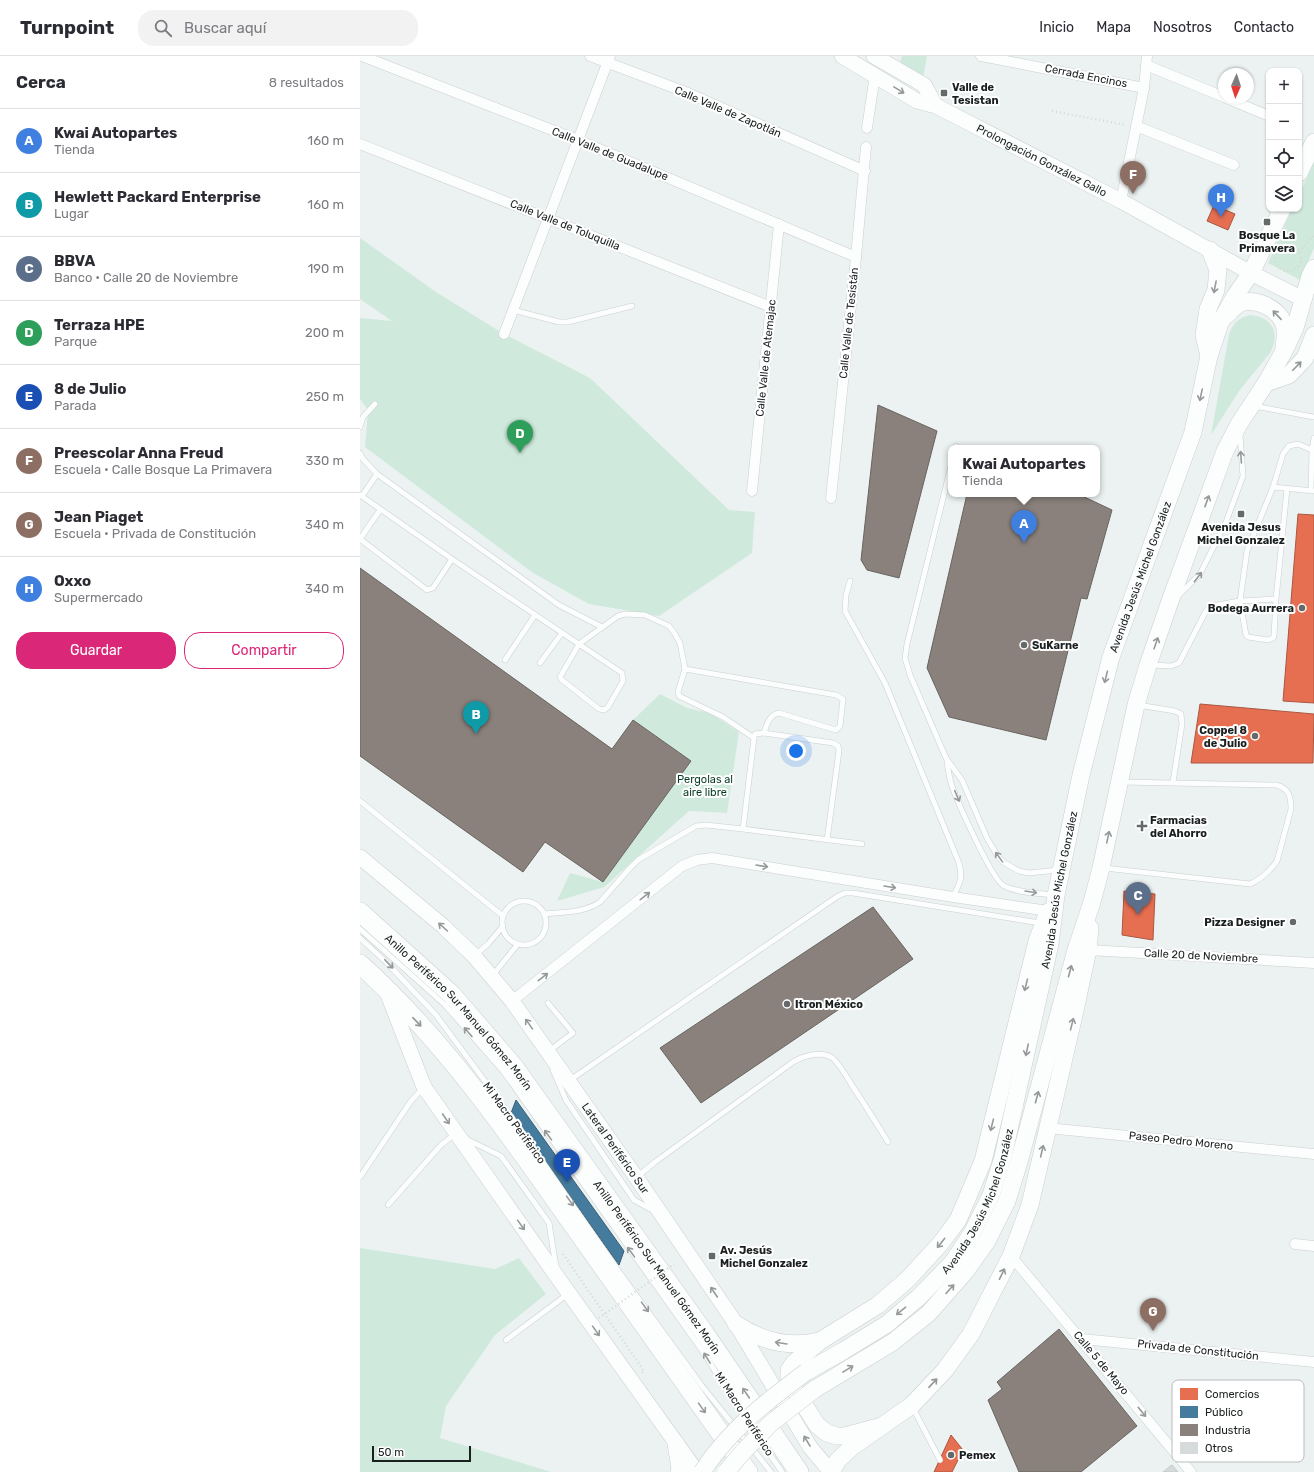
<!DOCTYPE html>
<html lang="es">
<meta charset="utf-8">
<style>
:root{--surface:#fff;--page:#f2f2f3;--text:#2b2b33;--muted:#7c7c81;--line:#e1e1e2;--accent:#db2777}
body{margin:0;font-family:Rubik,sans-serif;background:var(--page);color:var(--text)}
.controls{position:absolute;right:12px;top:12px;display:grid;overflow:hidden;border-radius:8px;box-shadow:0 1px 3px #0004}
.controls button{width:36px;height:36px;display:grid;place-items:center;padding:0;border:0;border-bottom:1px solid var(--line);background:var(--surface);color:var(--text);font:20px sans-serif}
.compass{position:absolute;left:858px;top:12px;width:36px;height:36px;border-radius:50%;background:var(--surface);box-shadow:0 1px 3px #0004;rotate:183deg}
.scale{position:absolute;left:12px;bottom:10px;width:99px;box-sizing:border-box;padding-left:4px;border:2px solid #1a1f1f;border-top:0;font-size:11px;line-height:14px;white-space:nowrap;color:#1a1f1f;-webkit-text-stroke:3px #fff;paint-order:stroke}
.you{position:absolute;left:436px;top:695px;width:14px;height:14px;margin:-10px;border:3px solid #fff;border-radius:50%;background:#1a73e8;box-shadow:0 0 0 6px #1a73e833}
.badge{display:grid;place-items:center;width:26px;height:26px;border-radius:50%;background:var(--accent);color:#fff;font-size:13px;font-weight:700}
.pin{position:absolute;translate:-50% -33px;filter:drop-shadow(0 1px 2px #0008)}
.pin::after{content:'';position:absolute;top:21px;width:14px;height:12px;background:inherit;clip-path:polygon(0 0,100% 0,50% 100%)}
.popup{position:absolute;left:588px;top:389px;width:152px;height:52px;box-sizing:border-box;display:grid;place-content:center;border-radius:8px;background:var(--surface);filter:drop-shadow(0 1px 3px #0005);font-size:13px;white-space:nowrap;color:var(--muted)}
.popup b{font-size:15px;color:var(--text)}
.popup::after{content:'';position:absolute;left:50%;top:100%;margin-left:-8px;border:8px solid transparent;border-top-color:var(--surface)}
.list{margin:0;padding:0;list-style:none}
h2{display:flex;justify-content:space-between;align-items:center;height:52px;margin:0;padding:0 16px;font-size:17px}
h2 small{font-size:13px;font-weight:400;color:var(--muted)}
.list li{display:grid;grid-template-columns:26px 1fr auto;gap:12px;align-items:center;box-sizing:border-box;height:64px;padding:0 16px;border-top:1px solid var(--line)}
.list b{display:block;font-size:15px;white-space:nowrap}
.list p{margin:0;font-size:13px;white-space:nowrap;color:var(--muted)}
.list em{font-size:13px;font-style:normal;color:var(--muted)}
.actions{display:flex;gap:8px;padding:12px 16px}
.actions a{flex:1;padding:9px 0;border:1px solid var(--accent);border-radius:16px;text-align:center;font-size:14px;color:var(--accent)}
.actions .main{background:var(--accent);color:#fff}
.icon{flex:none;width:22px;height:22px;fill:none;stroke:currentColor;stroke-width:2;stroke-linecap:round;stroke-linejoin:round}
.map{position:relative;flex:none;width:954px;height:1416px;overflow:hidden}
header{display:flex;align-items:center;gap:24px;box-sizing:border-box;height:56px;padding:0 20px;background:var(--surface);border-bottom:1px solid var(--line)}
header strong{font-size:19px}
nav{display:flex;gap:22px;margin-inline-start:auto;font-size:14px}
.search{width:280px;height:36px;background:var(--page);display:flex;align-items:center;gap:10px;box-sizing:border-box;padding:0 14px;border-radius:16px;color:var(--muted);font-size:15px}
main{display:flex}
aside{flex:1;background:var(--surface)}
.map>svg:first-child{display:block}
</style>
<header>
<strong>Turnpoint</strong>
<div class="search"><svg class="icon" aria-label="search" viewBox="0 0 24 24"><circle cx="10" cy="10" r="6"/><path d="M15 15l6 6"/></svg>Buscar aquí</div>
<nav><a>Inicio</a><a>Mapa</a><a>Nosotros</a><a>Contacto</a></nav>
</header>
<main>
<aside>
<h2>Cerca<small>8 resultados</small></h2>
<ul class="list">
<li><span class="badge" style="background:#3f7fe0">A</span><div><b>Kwai Autopartes</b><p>Tienda</p></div><em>160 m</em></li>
<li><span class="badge" style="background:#0f9aa8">B</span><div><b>Hewlett Packard Enterprise</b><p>Lugar</p></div><em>160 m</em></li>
<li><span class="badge" style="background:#5c6f8a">C</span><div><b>BBVA</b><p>Banco · Calle 20 de Noviembre</p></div><em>190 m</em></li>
<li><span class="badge" style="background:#2e9e5b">D</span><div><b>Terraza HPE</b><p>Parque</p></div><em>200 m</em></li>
<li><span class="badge" style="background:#1a4fb4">E</span><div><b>8 de Julio</b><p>Parada</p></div><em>250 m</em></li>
<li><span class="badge" style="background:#8d6e63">F</span><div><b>Preescolar Anna Freud</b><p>Escuela · Calle Bosque La Primavera</p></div><em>330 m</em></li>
<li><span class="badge" style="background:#8d6e63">G</span><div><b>Jean Piaget</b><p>Escuela · Privada de Constitución</p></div><em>340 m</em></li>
<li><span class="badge" style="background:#3f7fe0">H</span><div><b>Oxxo</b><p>Supermercado</p></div><em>340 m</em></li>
</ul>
<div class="actions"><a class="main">Guardar</a><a>Compartir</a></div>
</aside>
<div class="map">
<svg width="954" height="1416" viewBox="0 0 954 1416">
<rect width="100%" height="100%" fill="#ecf2f2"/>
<!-- green -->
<g fill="#cfeadc">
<polygon points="542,0 567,0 563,22 540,7"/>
<polygon points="954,106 954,192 940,224 908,207 932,153 939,153 939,139"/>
<polygon points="0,182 76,236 144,278 230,322 369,454 395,456 392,497 299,560 229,548 173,517 5,391 8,354 0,343 0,262 32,265 0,243"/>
<path d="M 890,259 C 912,261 921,277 910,297 L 879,335 L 851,379 L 869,279 C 872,268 878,262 890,259 Z"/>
<polygon points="300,638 327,652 350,657 379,676 367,757 329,755 244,831 197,845 210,817 243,826 331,705 273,664"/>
<polygon points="0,1192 135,1213 159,1202 186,1238 135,1279 86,1350 80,1382 191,1416 0,1416"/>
</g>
<!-- shops -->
<g fill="#e76f51" stroke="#aa5742">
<polygon points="854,149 875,158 868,174 847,165"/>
<polygon points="938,458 954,459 954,647 923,645"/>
<polygon points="840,648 954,658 953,707 831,707"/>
<polygon points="764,835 795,838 793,884 762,879"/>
<polygon points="591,1379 603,1394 592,1416 574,1416"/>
</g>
<!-- public -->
<polygon fill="#457b9d" stroke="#385f77" points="156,1044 264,1195 259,1209 151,1057"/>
<!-- industry -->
<g fill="#8a817c" stroke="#686460">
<polygon points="518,349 577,375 539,522 507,514 501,504"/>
<polygon points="607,438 718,438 752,454 727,543 721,542 686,684 589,661 567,612"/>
<polygon points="0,512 252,693 273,664 331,705 243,826 185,786 163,816 0,700"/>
<polygon points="513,851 553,903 341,1047 300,992"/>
<polygon points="699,1273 777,1370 721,1416 659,1416 628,1344 642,1333 637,1326"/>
</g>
<!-- building -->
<polygon fill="#d5dbda" stroke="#c3c8c8" points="812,1409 818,1416 803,1416"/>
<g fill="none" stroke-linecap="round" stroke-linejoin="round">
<defs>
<g id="lane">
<polyline points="153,254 199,266 208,266 272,250"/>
<polyline points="894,350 954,361"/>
<polyline points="0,371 3,361 15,348"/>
<polyline points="595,392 596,390"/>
<polyline points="0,397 3,403 17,418 199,549 242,571"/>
<polyline points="591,410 547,588 545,602 550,619 586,702 602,724 627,782 637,799 643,806 659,815 669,817 698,814"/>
<polyline points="913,431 923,398 929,390 938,388 952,394"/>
<polyline points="951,435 952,394 954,382"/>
<polyline points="0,439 92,503 262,617 263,625 248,651 244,654 239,653 202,624 200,621 219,588 258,560 265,558 285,559 309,570 315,578 320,587 325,613"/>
<polyline points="2,440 17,418"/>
<polyline points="20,454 0,483 67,534 73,532 92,503"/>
<path d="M 490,525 L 486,539 L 485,555 L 525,627 L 599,807 C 603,822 600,827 593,841"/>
<polyline points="818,540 840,518 866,466 883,420 880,379"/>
<polyline points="916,543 880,545 886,579 888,581 908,584 913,582 914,580 916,543 927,433"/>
<polyline points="145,604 175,559"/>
<polyline points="180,607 202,577"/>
<polyline points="791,609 811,610 819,607 846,555 851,550 880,545 887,495 913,431 954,435"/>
<polyline points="778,649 815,655 821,658 822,668 813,726"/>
<path d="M 394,682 L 363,661 L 319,640 L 318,636 L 325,613 L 476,639 L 483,643 L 480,670 L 476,674 L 419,657 C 409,659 407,668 404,677"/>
<path d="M 587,705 C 588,712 589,720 591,727 C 596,743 632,824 644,830 C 659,837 677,837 693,839"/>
<polyline points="0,745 143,860"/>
<polyline points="383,773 394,682 395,678 404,677 473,687 478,690 479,695 467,784"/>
<path d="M 744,812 L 890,828 C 901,823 910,815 917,805 L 931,753 C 931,741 929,732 916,729 L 761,726"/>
<circle cx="164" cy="867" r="22"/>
<path d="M 184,858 C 203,856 224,857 240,846 L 270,812 L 278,804 L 336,770 L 346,769 L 383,773 L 502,788"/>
<polyline points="0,873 85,949 143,1015 346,1300 371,1342 422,1416"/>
<polyline points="0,882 26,906 76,959 150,1059 257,1213 342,1330 411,1416"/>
<polyline points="114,900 128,888 143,870"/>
<polyline points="132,920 158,888"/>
<polyline points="188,947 213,977 189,995"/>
<polyline points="193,1014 206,1044 274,1144 294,1155"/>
<polyline points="210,1024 478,840 485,837 493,837 680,867"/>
<polyline points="106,1083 141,1100 189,1167 196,1211"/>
<path d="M 278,1120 L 295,1106 L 433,1006 C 443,1000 460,995 471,1001 C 479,1006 488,1023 493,1031 C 505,1049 517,1068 528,1086"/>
<polyline points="0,1121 51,1045 63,1032"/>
<polyline points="28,1149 81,1089 95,1078"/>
<polyline points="146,1284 208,1238"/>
<polyline points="553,1352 580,1404"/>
</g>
<g id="street">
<polyline points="2,0 218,84 496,201"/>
<polyline points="230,0 328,37 505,115"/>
<polyline points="621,0 784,32"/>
<polyline points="786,9 864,41"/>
<polyline points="866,42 909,60"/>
<polyline points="776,70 874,109"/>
<polyline points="507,72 515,19"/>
<polyline points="0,88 411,251"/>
<polyline points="761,145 784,32 787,0"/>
<polyline points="144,278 250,0"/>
<polyline points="392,435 419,168"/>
<polyline points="471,442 496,201 506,91"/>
<polyline points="728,894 954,907"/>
<polyline points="152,945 322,810 337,804 352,802 593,841 689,855"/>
<polyline points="687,1072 954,1098"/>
<polyline points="935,1188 954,1190"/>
<polyline points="651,1200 831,1416"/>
<polyline points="722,1283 954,1306"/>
</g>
<g id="secondary">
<path id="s1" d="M 482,0 L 557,45 L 576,50 L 761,145 L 891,217 L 943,243"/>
<polyline points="514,0 564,29 576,50"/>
<path id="s2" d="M 0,801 L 83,870 L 114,900 L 152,945 L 276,1121 L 376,1268 L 450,1391 L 471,1416"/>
<polyline points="27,936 64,1031 198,1222 337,1416"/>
</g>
<g id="primary">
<polyline points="939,117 954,86"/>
<path d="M 867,259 C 871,255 875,250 881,247 C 896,242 917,252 923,266 C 927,274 925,283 924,291"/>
<polyline points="849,300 844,279 848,253 856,234 858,214 850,194"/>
<polyline points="906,327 929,319 945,302 954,279"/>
<path d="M 376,1268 C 402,1286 429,1292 459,1285"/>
<path id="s3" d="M 446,1316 L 483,1295 L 527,1268 L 559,1241 L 593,1206 L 612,1177 L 631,1139 L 643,1101 L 690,888 L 696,839 L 721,719 L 751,601 L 833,376 L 849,300 L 860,267 L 875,240 L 891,217 L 922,153"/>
<polyline points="455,1333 533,1286 569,1257 605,1216 627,1185 647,1145 659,1106 716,894 732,846 741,812 776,649 788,609 809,548 865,395 879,368 906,327 924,295 935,272 950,220 954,212"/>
<polyline points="522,1370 485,1380 477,1380 467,1377 457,1369 429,1325 429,1314 434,1307 460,1285 518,1249 548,1223 581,1187 598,1164 623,1105 677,885 688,856"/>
<polyline points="316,1388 320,1412 319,1416"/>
<polyline points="471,1416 478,1404 492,1391 552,1349 585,1314 611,1278 651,1200 670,1149 714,959 728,894 730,872"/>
</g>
<g id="highway">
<path id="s4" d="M 0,856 L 92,939 L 154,1011 L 345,1278 L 439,1416"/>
<path d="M 0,908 C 83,983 147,1075 211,1166 C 270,1250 329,1333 388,1416"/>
</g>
</defs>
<!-- lane casing -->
<use href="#lane" stroke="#cacfcf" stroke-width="6"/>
<!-- street casing -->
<use href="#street" stroke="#cacfcf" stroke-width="11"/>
<!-- secondary casing -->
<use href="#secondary" stroke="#cacfcf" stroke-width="16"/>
<!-- primary casing -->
<use href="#primary" stroke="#cacfcf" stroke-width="18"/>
<!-- highway casing -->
<use href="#highway" stroke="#cacfcf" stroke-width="20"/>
<!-- path -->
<g stroke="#d6d8d8" stroke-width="2.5" stroke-dasharray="1 3" stroke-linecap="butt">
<polyline points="692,55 766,69"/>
<circle cx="928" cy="202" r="13"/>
<polyline points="940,196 954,179"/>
<polyline points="203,1198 284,1315 282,1317"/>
</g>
<!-- lane -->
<use href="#lane" stroke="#fcfdfd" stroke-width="5"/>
<!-- street -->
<use href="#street" stroke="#fcfdfd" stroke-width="10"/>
<!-- secondary -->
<use href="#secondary" stroke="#fcfdfd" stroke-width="15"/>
<!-- primary -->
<use href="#primary" stroke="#fcfdfd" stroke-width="17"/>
<!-- highway -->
<use href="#highway" stroke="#fcfdfd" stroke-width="19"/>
<defs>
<g id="primary-bridge">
<path d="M 342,1416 C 368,1375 407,1345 446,1316"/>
<polyline points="366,1416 382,1397 410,1368 455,1333"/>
</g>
</defs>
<!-- primary-bridge casing -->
<use href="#primary-bridge" stroke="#cacfcf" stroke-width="18" stroke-linecap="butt"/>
<!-- path-bridge -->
<polyline stroke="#d6d8d8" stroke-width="2.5" stroke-dasharray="1 3" stroke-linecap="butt" points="239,1262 314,1208"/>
<!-- primary-bridge -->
<use href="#primary-bridge" stroke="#fcfdfd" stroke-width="17"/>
</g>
<!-- one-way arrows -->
<defs><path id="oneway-shaft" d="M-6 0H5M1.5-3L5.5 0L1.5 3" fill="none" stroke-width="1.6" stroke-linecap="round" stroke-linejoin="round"/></defs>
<g stroke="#969999">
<use href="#oneway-shaft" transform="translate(539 34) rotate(31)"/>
<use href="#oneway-shaft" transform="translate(855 231) rotate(101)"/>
<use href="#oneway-shaft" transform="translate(917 259) rotate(-133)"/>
<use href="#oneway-shaft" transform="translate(937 310) rotate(-46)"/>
<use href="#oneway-shaft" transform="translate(841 339) rotate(102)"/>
<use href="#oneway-shaft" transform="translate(881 401) rotate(-94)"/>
<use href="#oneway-shaft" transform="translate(847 445) rotate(-70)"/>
<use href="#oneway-shaft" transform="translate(838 521) rotate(-53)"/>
<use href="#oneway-shaft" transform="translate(796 587) rotate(-71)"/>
<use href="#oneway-shaft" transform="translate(746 621) rotate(104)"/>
<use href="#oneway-shaft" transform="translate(597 740) rotate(67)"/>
<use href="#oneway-shaft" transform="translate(748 781) rotate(-78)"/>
<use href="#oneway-shaft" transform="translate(639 801) rotate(-126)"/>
<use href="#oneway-shaft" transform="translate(402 810) rotate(9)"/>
<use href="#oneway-shaft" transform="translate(530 831) rotate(9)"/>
<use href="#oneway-shaft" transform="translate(671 836) rotate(9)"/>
<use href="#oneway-shaft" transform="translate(285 840) rotate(-38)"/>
<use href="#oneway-shaft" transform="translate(83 871) rotate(-138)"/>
<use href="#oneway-shaft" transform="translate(29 908) rotate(46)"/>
<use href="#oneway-shaft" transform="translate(710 915) rotate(-75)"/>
<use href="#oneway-shaft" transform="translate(183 921) rotate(-38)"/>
<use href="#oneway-shaft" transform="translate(666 929) rotate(104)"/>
<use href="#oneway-shaft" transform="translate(57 966) rotate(47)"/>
<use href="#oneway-shaft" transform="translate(169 968) rotate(-125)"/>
<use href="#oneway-shaft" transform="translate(712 968) rotate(-76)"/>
<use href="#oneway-shaft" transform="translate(108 976) rotate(-131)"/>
<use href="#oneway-shaft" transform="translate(667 994) rotate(102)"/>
<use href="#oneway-shaft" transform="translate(677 1041) rotate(-75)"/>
<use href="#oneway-shaft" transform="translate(86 1063) rotate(56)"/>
<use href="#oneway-shaft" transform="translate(632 1069) rotate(104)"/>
<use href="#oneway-shaft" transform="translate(188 1079) rotate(-126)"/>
<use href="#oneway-shaft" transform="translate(682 1095) rotate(-77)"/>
<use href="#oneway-shaft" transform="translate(210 1145) rotate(55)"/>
<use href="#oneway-shaft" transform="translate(161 1169) rotate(55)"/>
<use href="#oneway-shaft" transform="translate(581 1187) rotate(129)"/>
<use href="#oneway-shaft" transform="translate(271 1196) rotate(-126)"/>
<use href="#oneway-shaft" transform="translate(642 1218) rotate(-64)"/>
<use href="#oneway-shaft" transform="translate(590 1233) rotate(-48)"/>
<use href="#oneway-shaft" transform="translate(354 1236) rotate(-124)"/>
<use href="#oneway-shaft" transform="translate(285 1251) rotate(54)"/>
<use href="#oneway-shaft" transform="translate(541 1255) rotate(141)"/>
<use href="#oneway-shaft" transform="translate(236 1275) rotate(55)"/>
<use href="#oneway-shaft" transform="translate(421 1287) rotate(-171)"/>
<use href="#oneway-shaft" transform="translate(347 1302) rotate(-122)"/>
<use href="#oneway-shaft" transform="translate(488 1313) rotate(-31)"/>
<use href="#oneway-shaft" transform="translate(573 1327) rotate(-47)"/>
<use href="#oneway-shaft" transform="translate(386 1337) rotate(-124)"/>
<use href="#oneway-shaft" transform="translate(342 1352) rotate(55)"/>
<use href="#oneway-shaft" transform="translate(782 1356) rotate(51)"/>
<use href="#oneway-shaft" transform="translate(447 1385) rotate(-121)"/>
</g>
<!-- markers -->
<g fill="#646969" stroke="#fff" stroke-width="1.5">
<rect x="580" y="33" width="8" height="8" rx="2"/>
<rect x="903" y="162" width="8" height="8" rx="2"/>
<rect x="877" y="454" width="8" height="8" rx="2"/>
<circle cx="942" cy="552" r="4"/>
<circle cx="664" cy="589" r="4"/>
<circle cx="895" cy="680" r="4"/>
<path d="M780 764h4v4h4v4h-4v4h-4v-4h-4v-4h4z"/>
<circle cx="933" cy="866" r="4"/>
<circle cx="427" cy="948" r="4"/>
<rect x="348" y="1196" width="8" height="8" rx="2"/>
<circle cx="591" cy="1399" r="4"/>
</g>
<g text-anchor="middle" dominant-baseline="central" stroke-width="4" stroke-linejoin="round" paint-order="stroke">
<!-- street labels -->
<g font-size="11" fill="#1a1f1f" stroke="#fff">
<text transform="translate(726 20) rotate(11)">Cerrada Encinos</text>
<text transform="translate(368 56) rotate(23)">Calle Valle de Zapotlán</text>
<text transform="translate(250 98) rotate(22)">Calle Valle de Guadalupe</text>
<text stroke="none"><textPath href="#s1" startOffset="226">Prolongación González Gallo</textPath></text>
<text transform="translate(205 169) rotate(22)">Calle Valle de Toluquilla</text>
<text transform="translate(489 267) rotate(-84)">Calle Valle de Tesistán</text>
<text transform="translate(406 302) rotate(-84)">Calle Valle de Atemajac</text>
<text stroke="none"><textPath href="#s3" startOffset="899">Avenida Jesús Michel González</textPath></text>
<text stroke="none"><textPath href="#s3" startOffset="575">Avenida Jesús Michel González</textPath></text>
<text transform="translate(841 900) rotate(3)">Calle 20 de Noviembre</text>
<text stroke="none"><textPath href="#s4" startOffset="141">Anillo Periférico Sur Manuel Gómez Morín</textPath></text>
<text transform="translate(154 1067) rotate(54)">Mi Macro Periférico</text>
<text transform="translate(821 1085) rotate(6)">Paseo Pedro Moreno</text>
<text stroke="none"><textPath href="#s2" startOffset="390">Lateral Periférico Sur</textPath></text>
<text stroke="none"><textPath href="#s3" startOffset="251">Avenida Jesús Michel González</textPath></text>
<text stroke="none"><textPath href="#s4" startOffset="465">Anillo Periférico Sur Manuel Gómez Morín</textPath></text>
<text transform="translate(838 1294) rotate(6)">Privada de Constitución</text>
<text transform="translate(741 1307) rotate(50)">Calle 5 de Mayo</text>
<text transform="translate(384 1358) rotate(57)">Mi Macro Periférico</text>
</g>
<!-- poi labels -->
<g font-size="11" font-weight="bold" fill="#1a1f1f" stroke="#fff" text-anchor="start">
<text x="592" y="31">Valle de<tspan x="592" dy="13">Tesistan</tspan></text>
<text x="907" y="179" text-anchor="middle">Bosque La<tspan x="907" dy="13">Primavera</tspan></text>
<text x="881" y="471" text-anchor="middle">Avenida Jesus<tspan x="881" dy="13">Michel Gonzalez</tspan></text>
<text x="934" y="552" text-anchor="end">Bodega Aurrera</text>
<text x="672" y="589">SuKarne</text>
<text x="887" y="674" text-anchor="end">Coppel 8<tspan x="887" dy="13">de Julio</tspan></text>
<text x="790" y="764">Farmacias<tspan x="790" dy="13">del Ahorro</tspan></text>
<text x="925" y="866" text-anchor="end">Pizza Designer</text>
<text x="435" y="948">Itron México</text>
<text x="360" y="1194">Av. Jesús<tspan x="360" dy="13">Michel Gonzalez</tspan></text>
<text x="599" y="1399">Pemex</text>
</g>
<!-- park labels -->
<g font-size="11" fill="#093d27" stroke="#fff">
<text x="345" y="723">Pergolas al<tspan x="345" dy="13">aire libre</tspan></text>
</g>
</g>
<!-- legend -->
<rect x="812" y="1324" width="132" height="82" rx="6" fill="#fff" stroke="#babcbc" stroke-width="1"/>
<rect x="820" y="1332" width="18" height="12" fill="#e76f51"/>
<rect x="820" y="1350" width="18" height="12" fill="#457b9d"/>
<rect x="820" y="1368" width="18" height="12" fill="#8a817c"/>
<rect x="820" y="1386" width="18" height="12" fill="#d5dbda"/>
<g font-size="11" fill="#1a1f1f">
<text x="845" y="1342">Comercios</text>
<text x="845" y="1360">Público</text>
<text x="845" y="1378">Industria</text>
<text x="845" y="1396">Otros</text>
</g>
</svg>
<div class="controls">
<button>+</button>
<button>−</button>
<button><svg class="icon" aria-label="locate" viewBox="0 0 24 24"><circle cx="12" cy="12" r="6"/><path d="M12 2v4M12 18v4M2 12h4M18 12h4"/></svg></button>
<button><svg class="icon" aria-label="layers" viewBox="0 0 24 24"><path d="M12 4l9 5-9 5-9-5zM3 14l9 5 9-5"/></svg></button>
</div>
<svg class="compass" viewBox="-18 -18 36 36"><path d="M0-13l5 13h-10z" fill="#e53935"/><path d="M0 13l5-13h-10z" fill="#7c7c81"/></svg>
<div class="scale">50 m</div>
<div class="you"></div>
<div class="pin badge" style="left:664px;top:487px;background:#3f7fe0">A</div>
<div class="popup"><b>Kwai Autopartes</b>Tienda</div>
<div class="pin badge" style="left:116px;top:678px;background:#0f9aa8">B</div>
<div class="pin badge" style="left:778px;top:859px;background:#5c6f8a">C</div>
<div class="pin badge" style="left:160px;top:397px;background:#2e9e5b">D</div>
<div class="pin badge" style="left:207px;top:1126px;background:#1a4fb4">E</div>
<div class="pin badge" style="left:773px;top:138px;background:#8d6e63">F</div>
<div class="pin badge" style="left:793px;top:1275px;background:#8d6e63">G</div>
<div class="pin badge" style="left:861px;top:161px;background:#3f7fe0">H</div>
</div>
</main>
